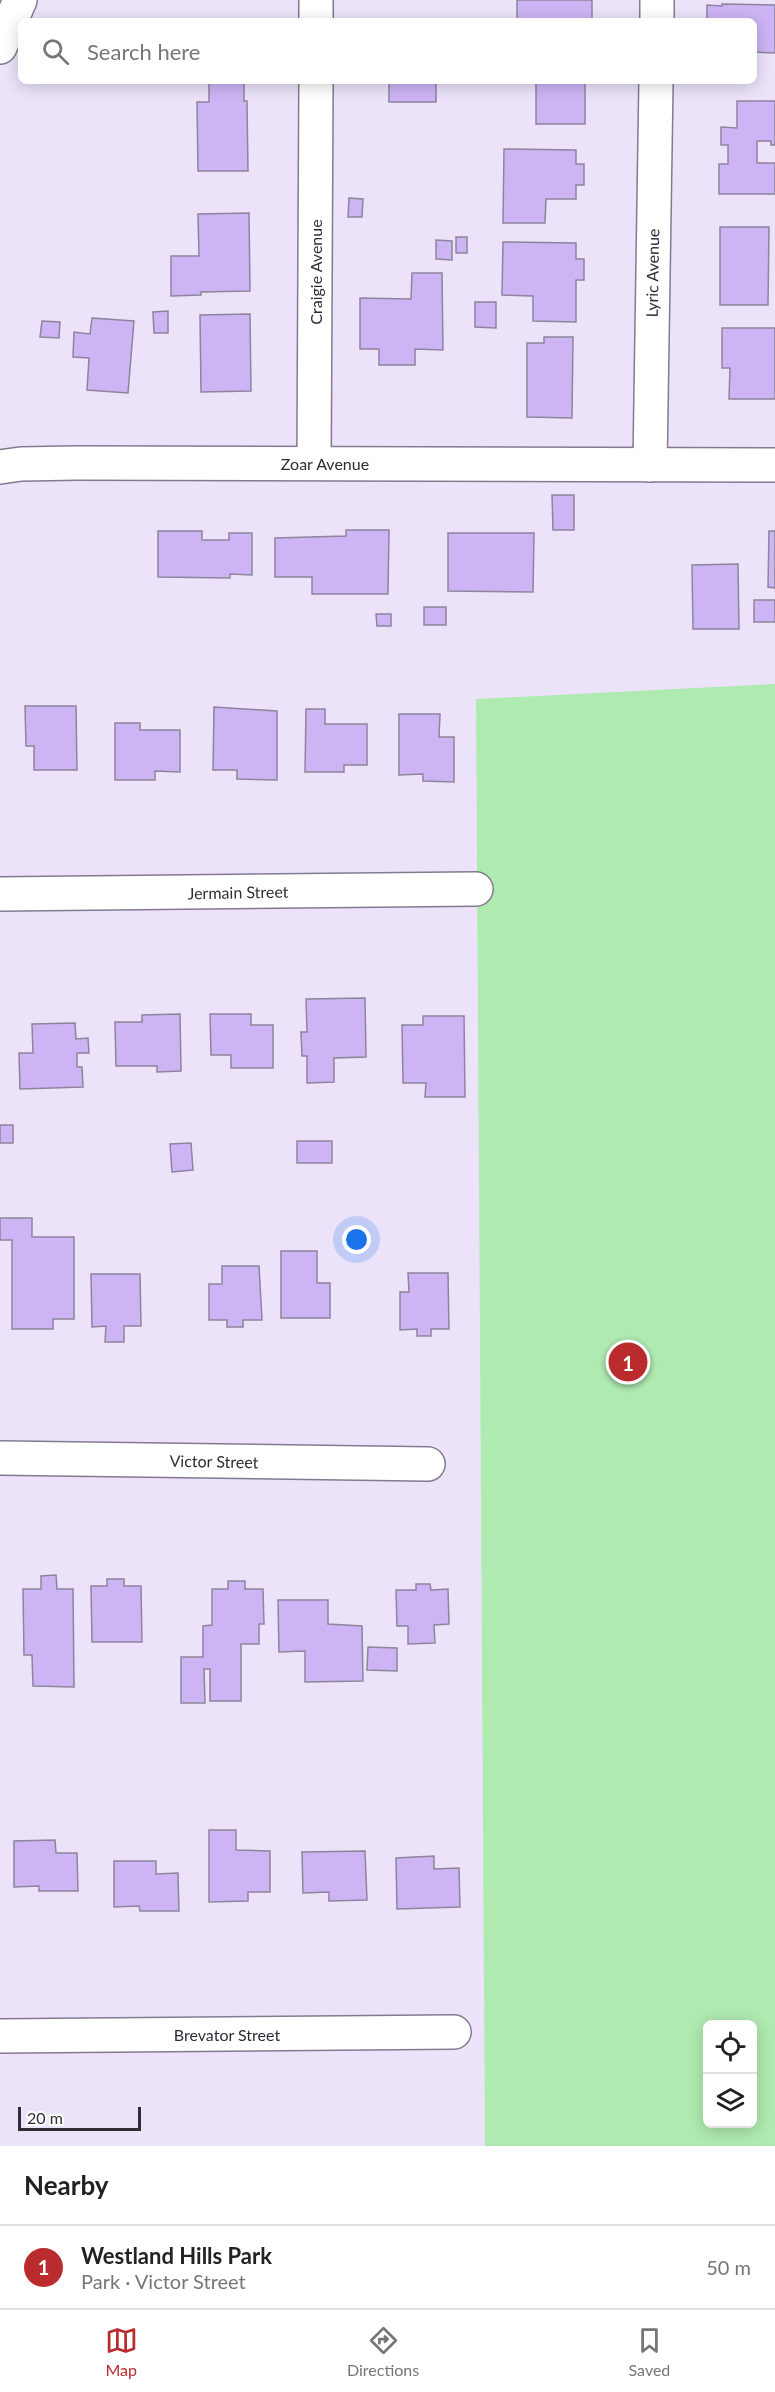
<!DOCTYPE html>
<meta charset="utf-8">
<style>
:root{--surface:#fff;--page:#f6f6f6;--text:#222;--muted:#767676;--line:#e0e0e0;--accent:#ba2b2d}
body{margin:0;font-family:Lato,sans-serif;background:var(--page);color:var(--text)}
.controls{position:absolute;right:18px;bottom:18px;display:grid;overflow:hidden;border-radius:9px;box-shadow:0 3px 15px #0003}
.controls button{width:54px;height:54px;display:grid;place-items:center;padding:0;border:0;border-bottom:2px solid var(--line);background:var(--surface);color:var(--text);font:30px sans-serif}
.scale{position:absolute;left:18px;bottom:15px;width:123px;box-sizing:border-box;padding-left:6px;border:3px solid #302c35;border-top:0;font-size:16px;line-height:21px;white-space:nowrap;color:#302c35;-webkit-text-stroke:4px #fff;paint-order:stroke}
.you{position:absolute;left:357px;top:1240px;width:21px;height:21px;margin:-15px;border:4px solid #fff;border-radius:50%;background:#1a73e8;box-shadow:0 0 0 9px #1a73e833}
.badge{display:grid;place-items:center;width:39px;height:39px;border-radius:50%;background:var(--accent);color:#fff;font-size:20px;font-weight:700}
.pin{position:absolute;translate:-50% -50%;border:3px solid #fff;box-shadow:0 2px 6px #0006}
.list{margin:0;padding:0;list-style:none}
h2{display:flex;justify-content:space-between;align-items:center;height:78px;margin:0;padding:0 24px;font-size:26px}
h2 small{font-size:20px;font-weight:400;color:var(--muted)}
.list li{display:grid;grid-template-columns:39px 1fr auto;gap:18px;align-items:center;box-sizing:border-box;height:84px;padding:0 24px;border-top:2px solid var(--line)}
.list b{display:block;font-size:22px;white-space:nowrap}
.list p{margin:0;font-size:20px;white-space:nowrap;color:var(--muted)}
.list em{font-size:20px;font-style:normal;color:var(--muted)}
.icon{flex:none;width:33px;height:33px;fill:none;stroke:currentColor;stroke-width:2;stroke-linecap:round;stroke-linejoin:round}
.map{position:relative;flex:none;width:775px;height:2146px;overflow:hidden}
.search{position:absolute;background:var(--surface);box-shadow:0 3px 15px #0003;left:18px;right:18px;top:18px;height:66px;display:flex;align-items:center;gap:15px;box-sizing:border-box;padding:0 21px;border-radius:9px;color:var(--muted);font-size:22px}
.sheet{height:162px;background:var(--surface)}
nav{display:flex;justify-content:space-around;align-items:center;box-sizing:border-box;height:84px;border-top:2px solid var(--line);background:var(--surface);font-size:16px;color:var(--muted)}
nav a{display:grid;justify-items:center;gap:3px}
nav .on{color:var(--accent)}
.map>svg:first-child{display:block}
</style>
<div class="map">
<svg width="775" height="2146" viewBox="0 0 775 2146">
<rect width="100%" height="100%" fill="#ece3fb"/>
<!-- green -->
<path fill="#afeab0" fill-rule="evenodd" d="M 775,684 L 775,2146 L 485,2146 L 476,699 ZM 708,2024 L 752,2024 L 752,2124 L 708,2124 Z"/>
<!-- building -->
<g fill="#cdb4f5" stroke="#8d859b" stroke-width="1.5">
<rect x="517" y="0" width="75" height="21"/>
<polygon points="722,4 775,5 775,53 754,52 754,21 707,21 707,5 722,6"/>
<polygon points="209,81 244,81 244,101 247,101 248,171 198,171 197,102 209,102"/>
<rect x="389" y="81" width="47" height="21"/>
<rect x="536" y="81" width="49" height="43"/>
<polygon points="737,101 775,101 775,145 771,145 771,141 757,141 757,163 775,163 775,194 719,194 719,164 728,164 728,145 721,145 721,127 737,128"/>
<polygon points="504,149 576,150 576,164 584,164 584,185 576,185 576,199 546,199 545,223 503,223"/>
<polygon points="349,198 363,199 362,217 348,217"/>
<polygon points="249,213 250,291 201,292 201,295 171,296 171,256 199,256 198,214"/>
<polygon points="720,227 769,227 768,305 720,305"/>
<rect x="456" y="237" width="11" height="16"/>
<polygon points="436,240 452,241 452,260 436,259"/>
<polygon points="503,242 576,243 576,259 584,259 584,280 576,280 576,322 533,321 533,296 502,295"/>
<polygon points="412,273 442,273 443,350 415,349 415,365 379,365 379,349 360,349 360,298 411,299"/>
<polygon points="475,302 496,302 496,328 475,327"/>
<polygon points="168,311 168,333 154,333 153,312"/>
<polygon points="250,314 251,391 201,392 200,315"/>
<polygon points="92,318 134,321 128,393 87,390 89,358 73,357 74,332 90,334"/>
<polygon points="42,321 60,322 59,338 40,337"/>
<polygon points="722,328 775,328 775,399 729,399 730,368 722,368"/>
<polygon points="544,337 573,337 572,418 527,417 527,343 544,343"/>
<polygon points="552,495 574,495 574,530 553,530"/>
<polygon points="346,530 389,530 388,594 312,594 312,577 275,577 275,538 346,536"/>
<polygon points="158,531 202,531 202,540 229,540 229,533 252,533 252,575 230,574 230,578 158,577"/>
<polygon points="769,531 775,531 775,588 768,587"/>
<polygon points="448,533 534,533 533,592 448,591"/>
<polygon points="738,564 739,629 693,629 692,565"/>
<rect x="754" y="600" width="21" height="22"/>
<rect x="424" y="607" width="22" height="18"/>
<polygon points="376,614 391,614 391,626 377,626"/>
<polygon points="25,706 76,706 77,770 34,770 34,746 26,746"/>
<polygon points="214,707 277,711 277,780 237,779 237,770 213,770"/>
<polygon points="306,709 325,709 325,724 367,724 367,765 344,765 344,772 305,772"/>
<polygon points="399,714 440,714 439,737 454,737 454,782 423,781 423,774 399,775"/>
<polygon points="115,723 140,723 140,730 180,730 180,772 155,771 155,780 115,780"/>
<polygon points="365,998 366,1057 334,1058 334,1082 307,1083 307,1056 302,1056 301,1032 307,1032 306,999"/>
<polygon points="180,1014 181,1071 157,1072 157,1066 116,1066 115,1022 142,1022 142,1015"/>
<polygon points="210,1014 251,1014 251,1025 273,1025 273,1068 231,1068 231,1055 211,1055"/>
<polygon points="423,1016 464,1016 465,1097 425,1097 426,1083 403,1083 402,1025 423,1025"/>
<polygon points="75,1023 76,1039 88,1038 89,1053 77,1053 77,1067 82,1067 83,1087 20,1089 19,1053 33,1053 32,1024"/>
<rect x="0" y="1125" width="13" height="18"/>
<rect x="297" y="1141" width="35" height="22"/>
<polygon points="191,1143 193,1170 172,1172 170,1144"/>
<polygon points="0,1218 32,1218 32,1237 74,1237 74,1319 53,1319 53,1329 12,1329 12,1240 0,1240"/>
<polygon points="281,1251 317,1251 317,1283 330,1283 330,1318 281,1318"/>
<polygon points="222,1266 259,1266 262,1320 243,1320 243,1327 227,1327 227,1320 209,1320 209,1284 222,1284"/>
<polygon points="408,1273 448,1273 449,1329 431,1329 431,1336 417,1336 417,1329 400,1330 400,1292 409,1292"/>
<polygon points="91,1274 140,1274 141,1326 124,1326 124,1342 105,1342 106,1326 92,1327"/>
<polygon points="56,1575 57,1589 73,1589 74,1687 33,1686 32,1655 24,1655 23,1589 41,1589 41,1576"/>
<polygon points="107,1579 124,1579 124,1586 141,1586 142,1642 92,1642 91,1586 107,1586"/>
<polygon points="228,1581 245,1581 245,1589 263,1589 264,1624 259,1624 259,1644 241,1644 241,1701 210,1701 210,1669 204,1669 205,1703 181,1703 181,1657 203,1657 203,1626 212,1625 212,1589 228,1589"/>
<polygon points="416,1584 430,1584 431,1590 448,1589 449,1624 434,1625 435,1643 408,1644 408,1626 397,1626 396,1590 416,1590"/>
<polygon points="278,1600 328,1600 328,1624 362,1626 363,1681 305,1682 305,1651 279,1652"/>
<polygon points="368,1647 397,1648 397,1671 367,1670"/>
<polygon points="209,1830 236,1830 236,1850 270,1851 270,1892 248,1892 248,1901 209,1902"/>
<polygon points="55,1840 56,1853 77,1853 78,1891 39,1891 39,1886 14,1887 14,1841"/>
<polygon points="365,1851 367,1900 329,1901 329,1892 303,1893 302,1852"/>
<polygon points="434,1856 434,1869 459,1868 460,1907 397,1909 396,1858"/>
<polygon points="114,1861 156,1861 156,1874 178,1873 179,1911 140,1911 139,1906 114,1907"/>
</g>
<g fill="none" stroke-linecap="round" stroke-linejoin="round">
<defs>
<g id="minor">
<polyline points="316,21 316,0"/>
<polyline points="657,21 657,0"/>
<polyline points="314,463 316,81"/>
<polyline points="650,465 656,81"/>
<polyline points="0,467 21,464 77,463 775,465"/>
<polyline points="0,894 476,889"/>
<polyline points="0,1458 428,1464"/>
<polyline points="0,2036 454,2032"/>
</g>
<polyline id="highway" points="0,47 20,0"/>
</defs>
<!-- minor casing -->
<use href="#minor" stroke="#837a90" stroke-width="36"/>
<!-- highway casing -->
<use href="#highway" stroke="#837a90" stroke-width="36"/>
<!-- minor -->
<use href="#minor" stroke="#fff" stroke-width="33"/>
<!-- highway -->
<use href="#highway" stroke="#fff" stroke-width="33"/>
</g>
<g text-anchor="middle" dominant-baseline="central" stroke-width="6" stroke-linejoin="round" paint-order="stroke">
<!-- street labels -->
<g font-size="16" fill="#302c35" stroke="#fff">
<text transform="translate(315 272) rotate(-90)">Craigie Avenue</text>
<text transform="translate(652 273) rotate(-89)">Lyric Avenue</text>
<text x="325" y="463">Zoar Avenue</text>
<text transform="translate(238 892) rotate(-1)">Jermain Street</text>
<text transform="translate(214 1461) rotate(1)">Victor Street</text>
<text x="227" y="2034">Brevator Street</text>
</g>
</g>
</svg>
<div class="controls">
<button><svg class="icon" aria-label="locate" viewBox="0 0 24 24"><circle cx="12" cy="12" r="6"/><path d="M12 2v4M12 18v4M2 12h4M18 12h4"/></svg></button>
<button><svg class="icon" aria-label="layers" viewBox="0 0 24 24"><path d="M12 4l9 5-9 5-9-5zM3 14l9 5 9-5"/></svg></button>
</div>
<div class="scale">20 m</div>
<div class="you"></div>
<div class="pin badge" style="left:628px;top:1362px">1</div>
<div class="search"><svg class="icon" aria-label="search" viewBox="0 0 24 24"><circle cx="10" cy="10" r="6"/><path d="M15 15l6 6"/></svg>Search here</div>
</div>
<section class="sheet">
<h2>Nearby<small></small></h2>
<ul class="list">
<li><span class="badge">1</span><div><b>Westland Hills Park</b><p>Park · Victor Street</p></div><em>50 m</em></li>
</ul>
</section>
<nav>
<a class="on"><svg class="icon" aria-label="map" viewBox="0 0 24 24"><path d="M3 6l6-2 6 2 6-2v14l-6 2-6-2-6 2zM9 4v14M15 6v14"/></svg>Map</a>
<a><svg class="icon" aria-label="directions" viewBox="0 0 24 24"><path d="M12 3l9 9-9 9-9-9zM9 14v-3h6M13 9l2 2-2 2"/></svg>Directions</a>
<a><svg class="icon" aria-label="saved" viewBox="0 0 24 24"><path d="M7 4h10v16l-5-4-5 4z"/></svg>Saved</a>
</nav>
